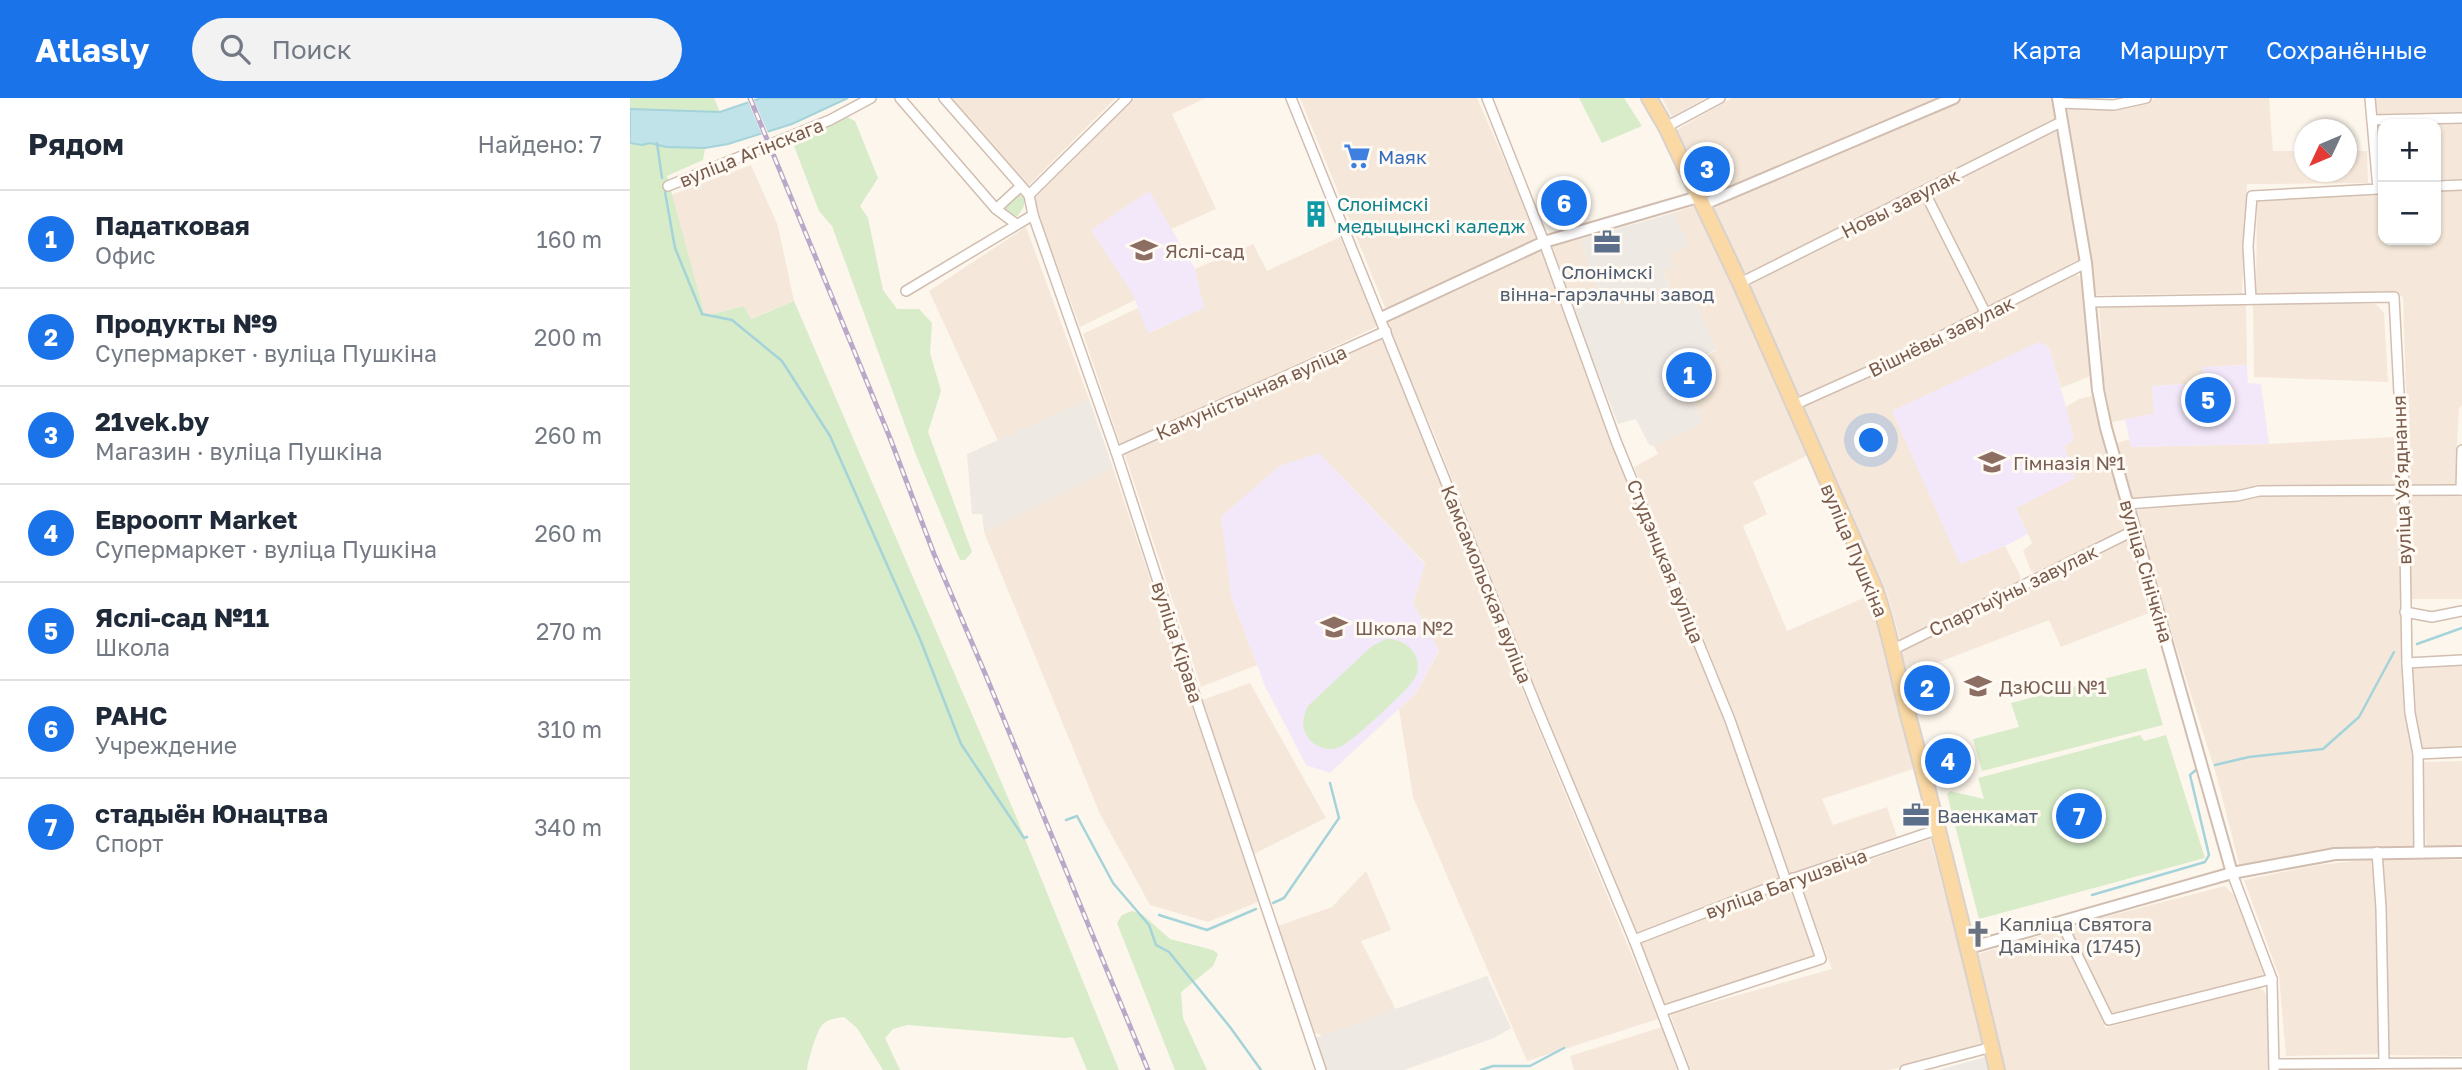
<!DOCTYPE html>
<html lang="ru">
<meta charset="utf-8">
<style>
:root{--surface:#fff;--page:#f2f2f3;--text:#1f2937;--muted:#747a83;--line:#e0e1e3;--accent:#1a73e8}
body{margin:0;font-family:"Golos Text",sans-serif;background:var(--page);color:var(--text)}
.controls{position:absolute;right:21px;top:21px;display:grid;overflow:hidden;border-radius:14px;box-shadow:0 2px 5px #0004}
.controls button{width:63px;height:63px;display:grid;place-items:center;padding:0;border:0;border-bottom:2px solid var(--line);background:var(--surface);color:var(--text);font:35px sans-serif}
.compass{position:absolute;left:1664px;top:21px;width:63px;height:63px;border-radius:50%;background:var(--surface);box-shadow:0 2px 5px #0004;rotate:226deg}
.you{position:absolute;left:1242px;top:343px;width:24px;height:24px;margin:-18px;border:5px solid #fff;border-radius:50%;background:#1a73e8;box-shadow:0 0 0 10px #1a73e833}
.badge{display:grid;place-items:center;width:46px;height:46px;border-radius:50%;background:var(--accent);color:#fff;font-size:23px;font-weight:700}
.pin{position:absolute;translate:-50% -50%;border:4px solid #fff;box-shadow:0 2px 7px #0006}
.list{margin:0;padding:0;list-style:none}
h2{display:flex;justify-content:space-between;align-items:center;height:91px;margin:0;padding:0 28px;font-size:30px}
h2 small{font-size:23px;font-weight:400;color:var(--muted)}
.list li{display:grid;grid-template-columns:46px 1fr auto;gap:21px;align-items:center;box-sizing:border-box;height:98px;padding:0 28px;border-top:2px solid var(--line)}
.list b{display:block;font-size:26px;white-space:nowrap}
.list p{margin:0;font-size:23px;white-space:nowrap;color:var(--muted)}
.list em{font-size:23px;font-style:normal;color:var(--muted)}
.icon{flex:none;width:38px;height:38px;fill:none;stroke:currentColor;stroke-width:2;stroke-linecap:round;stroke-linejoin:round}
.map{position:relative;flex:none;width:1832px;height:972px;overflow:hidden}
header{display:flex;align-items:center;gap:42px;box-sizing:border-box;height:98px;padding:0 35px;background:var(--accent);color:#fff}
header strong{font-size:33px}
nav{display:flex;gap:38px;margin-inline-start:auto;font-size:24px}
.search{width:490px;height:63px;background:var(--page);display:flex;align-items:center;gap:18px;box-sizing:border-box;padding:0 24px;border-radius:38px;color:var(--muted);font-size:26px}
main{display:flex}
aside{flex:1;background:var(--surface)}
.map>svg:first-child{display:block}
</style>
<header>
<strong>Atlasly</strong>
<div class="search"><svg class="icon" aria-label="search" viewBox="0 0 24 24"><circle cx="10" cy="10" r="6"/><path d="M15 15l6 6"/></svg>Поиск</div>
<nav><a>Карта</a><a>Маршрут</a><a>Сохранённые</a></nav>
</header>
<main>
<aside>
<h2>Рядом<small>Найдено: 7</small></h2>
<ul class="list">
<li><span class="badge">1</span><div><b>Падатковая</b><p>Офис</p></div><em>160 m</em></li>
<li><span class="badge">2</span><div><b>Продукты №9</b><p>Супермаркет · вуліца Пушкіна</p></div><em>200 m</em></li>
<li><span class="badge">3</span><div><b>21vek.by</b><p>Магазин · вуліца Пушкіна</p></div><em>260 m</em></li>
<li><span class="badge">4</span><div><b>Евроопт Market</b><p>Супермаркет · вуліца Пушкіна</p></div><em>260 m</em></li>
<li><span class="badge">5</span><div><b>Яслі-сад №11</b><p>Школа</p></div><em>270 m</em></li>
<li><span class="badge">6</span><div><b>РАНС</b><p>Учреждение</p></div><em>310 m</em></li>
<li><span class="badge">7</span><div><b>стадыён Юнацтва</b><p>Спорт</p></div><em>340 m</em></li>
</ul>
</aside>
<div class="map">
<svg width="1832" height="972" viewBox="0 0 1832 972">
<rect width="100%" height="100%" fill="#fdf6ec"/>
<!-- residential -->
<g fill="#f5e8da">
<polygon points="318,0 486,0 397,89"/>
<polygon points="505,0 576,0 542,16 586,111 541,131 519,93 503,197 505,202 450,229 403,102"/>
<polygon points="670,0 847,0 910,143 756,212"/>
<polygon points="1032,0 1075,0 1042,19"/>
<polygon points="1102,0 1307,0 1080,100 1047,34 1048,31"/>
<polygon points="1335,0 1423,0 1427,21 1115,177 1084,110"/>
<polygon points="1526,0 1639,0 1643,53 1674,53 1674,74 1716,74 1717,53 1737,53 1738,85 1617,86 1612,195 1465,197 1435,11 1438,8 1481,11 1515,5"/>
<polygon points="1743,0 1832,0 1832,14 1744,18"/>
<polygon points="1832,23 1832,81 1806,81 1806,26 1753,26 1753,83 1751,83 1746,25"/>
<polygon points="1426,32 1429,34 1450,161 1358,209 1300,93"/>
<polygon points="121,67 148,128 164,203 120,221 114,208 75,218 41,97"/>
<polygon points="1806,93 1832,93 1832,307 1829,311 1827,346 1829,387 1779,387 1773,200 1769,196 1752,195 1626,195 1627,100 1753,97 1753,142 1806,142"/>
<polygon points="1286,100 1293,103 1349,213 1262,258 1169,300 1119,184"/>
<polygon points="1067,107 1180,356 1123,384 1137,416 1113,428 1157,533 1238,498 1253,541 1283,671 1192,701 1203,727 1257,709 1267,739 1159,778 1104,616 1004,369 1028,356 1024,348 1073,325 1047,271 1087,252 1062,197 1047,204 1033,173 1039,157 1059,146 1043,115"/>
<polygon points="396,129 459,301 368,343 299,193"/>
<polygon points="710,139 748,228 491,348 453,236 508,210 519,235 573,210 565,171 623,146 637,173"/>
<polygon points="951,141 970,198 942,208 922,148"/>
<polygon points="913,151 1072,561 1115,679 1150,782 1007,836 869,502 805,338 755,222"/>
<polygon points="1445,177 1449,178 1453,187 1463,277 1431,290 1419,249 1330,466 1375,448 1390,477 1390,483 1271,544 1256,492 1172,308 1252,273"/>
<polygon points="1616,204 1617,267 1574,269 1574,285 1522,288 1525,316 1482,324 1474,285 1469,207"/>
<polygon points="1623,204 1746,206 1754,215 1758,284 1624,279"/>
<polygon points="754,239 876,552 1028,921 897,963 783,699 769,611 786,595 809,553 783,505 795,465 689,355 601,498 627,567 571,589 495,357 601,306 746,240"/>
<polygon points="1465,297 1478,357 1498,429 1406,476 1401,473 1393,453 1402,445 1386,410 1445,380 1434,349 1444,342 1436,309 1449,301"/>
<polygon points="1764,339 1768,386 1625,391 1603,396 1501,404 1487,345 1500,341 1501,349 1639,346"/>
<polygon points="483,370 628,804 578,824 520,807 470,716 354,434"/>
<polygon points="1832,395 1832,501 1781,501 1780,396"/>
<polygon points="1770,397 1776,610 1783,659 1784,749 1701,750 1610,769 1586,676 1503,412 1628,399"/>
<polygon points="1499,438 1519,515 1431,549 1419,522 1278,576 1271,552"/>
<polygon points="1832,566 1832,649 1790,652 1780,568"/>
<polygon points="620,585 696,720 624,756 572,602"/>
<polygon points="1832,663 1832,749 1796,749 1792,664"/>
<polygon points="1300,741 1356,947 1260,972 1061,972 1040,916 1202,871 1170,786"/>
<polygon points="1743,761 1751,956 1656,958 1649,878 1614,782 1688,767"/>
<polygon points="1752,761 1832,762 1832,958 1759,957"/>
<polygon points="736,773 761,832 731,843 766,912 693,938 685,935 645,829 702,809"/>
<polygon points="1160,788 1185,860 1034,907 1011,845"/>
<polygon points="1595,788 1609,802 1634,878 1480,918 1440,828"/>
<polygon points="1431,832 1473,921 1475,930 1627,888 1634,893 1638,901 1638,972 1375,972 1348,856"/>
<polygon points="1032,929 1047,972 944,972 940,958"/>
<polygon points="1749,968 1832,969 1832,972 1652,972"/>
</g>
<!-- industrial -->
<g fill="#efe9e4">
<polygon points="1043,115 1059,146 1040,157 1044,168 1033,174 1047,204 1062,197 1087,251 1048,271 1073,325 1024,348 1019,347 1006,321 988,326 942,208 970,198 951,141"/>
<polygon points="459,301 483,370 354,434 352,416 342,416 337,356"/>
<polygon points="857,878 881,930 864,940 774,972 695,972 685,940"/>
<polygon points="1355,959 1358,972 1309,972"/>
</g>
<!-- education -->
<g fill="#f3e8fa">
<polygon points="519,93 565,171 574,210 518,235 503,197 461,132"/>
<polygon points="1409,244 1419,249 1436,309 1444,342 1434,349 1445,380 1386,410 1398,436 1375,448 1330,466 1262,313"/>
<polygon points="1617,267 1618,285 1631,286 1639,346 1501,349 1495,321 1524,316 1522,288 1573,285 1573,269"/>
<polygon points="689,355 795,466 783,505 809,552 786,595 700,675 676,667 635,588 601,498 591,419 649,368"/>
</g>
<!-- green -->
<g fill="#d8ecc9">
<polygon points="0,0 84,0 90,14 0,11"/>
<polygon points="949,0 994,0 1012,28 972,45"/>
<polygon points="217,19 225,23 248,80 230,108 238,120 253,192 267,211 289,211 302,225 300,255 311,293 298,334 342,454 335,462 330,462 286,357 202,128 189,113 164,48 171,41"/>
<path d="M 0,45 C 8,47 15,45 23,46 C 40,48 57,50 75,50 L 73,62 L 37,78 L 75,218 L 114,208 L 121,221 L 164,203 L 385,716 L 489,972 L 457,972 L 443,939 L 435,940 L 278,927 L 263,931 L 255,940 L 270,972 L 253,972 L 227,930 L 214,919 C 207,920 198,921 192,927 C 186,935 178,962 177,972 L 0,972 Z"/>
<polygon points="388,96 394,98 394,108 388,118 383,119 375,113 376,108"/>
<path d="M 756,541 C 777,540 795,559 785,580 C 780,590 721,645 710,649 C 698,654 684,649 677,638 C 671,628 673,618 678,608 L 742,548 Z"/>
<polygon points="1516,570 1533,627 1352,673 1343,641 1389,629 1381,605"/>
<polygon points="1510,637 1514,643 1536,637 1575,760 1349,821 1317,696 1320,693 1354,701 1348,680"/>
<polygon points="502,813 513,817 540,841 583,852 588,856 583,868 551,894 553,920 577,972 545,972 487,825 492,817"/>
</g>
<!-- water -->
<polygon fill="#bfe3e8" stroke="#a5d3da" stroke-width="2" points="131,0 218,0 162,26 98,46 75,50 36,49 20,45 12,47 0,45 0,11 90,14"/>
<!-- pier -->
<polygon fill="#fdf6ec" points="123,0 139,37 133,39 117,1"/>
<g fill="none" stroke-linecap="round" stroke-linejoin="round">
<!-- stream -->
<g stroke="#a5d3da" stroke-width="2.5">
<polyline points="27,45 32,80"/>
<polyline points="35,94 45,150 72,216 102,222 152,263 200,338 290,541 331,646 394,740 397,739"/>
<polyline points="1787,546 1832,530"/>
<polyline points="1585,667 1619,659 1693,651 1729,619 1764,554"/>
<polyline points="436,722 447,718 483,785 519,827 526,847 539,854 600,929 631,972"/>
<polyline points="1462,797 1575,764 1579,757 1560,677 1567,671"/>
<polyline points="643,805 654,800 709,720 700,685"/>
<polyline points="529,817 577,832 626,811"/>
<polyline points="851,972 863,968 900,968 934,950"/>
</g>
<defs>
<g id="minor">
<polyline points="270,0 366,111"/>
<polyline points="314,0 399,97"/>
<polyline points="661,0 907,610 1004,842 1054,972"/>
<polyline points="857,0 914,144 986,343 1100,622 1156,783"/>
<polyline points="1429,5 1484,7 1516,0"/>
<polyline points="1742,22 1832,20"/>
<polyline points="1036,29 1090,0"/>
<polyline points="38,88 200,22 241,0"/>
<polyline points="1806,88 1832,87"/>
<polyline points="1294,93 1356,216"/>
<polyline points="403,117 486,354 570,613 691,972"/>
<polyline points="386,126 366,111 391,88"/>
<polyline points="1110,185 1431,24"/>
<polyline points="276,193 403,117 399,97 497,0"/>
<polyline points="1621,201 1618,148 1622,98 1748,91 1740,0"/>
<polyline points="1460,204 1764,199 1774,391 1777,565 1780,615 1788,656 1789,754"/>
<polyline points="1164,307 1262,263 1456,165"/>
<polyline points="486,354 756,233"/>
<polyline points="1831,392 1832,352"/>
<polyline points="1497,406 1607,398 1629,393 1832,392"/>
<polyline points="1775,514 1802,519 1832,513"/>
<polyline points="1262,552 1505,432"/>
<polyline points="1777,565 1832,562"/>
<polyline points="1788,656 1832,654"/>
<polyline points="1747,754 1751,810 1754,964"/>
<polyline points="1602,775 1642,881 1644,972"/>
<polyline points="1431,824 1479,922 1642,881"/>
<polyline points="1004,842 1156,783 1309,731"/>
<polyline points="1032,913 1191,861 1163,780"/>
<polyline points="1644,966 1832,965"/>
<polyline points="1275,972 1362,949"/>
</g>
<g id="tertiary">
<polyline points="1428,0 1456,165 1468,292 1476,330 1602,775"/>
<polyline points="1072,107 1324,0"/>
<polyline points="751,220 914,144 1068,99"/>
<polyline points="1339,850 1602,775 1705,756 1832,754"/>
</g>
<path id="primary" d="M 1019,0 L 1036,29 L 1110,185 L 1246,493 C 1261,538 1269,585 1282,632 C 1312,745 1340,858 1367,972"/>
</defs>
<!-- minor casing -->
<use href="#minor" stroke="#d1beb0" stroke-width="12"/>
<!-- tertiary casing -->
<use href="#tertiary" stroke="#d1beb0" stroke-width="14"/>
<!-- primary casing -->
<use href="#primary" stroke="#dad1cd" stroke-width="18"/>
<!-- minor -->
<use href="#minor" stroke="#fff" stroke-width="9"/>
<!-- tertiary -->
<use href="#tertiary" stroke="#fff" stroke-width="10"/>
<!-- primary -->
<use href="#primary" stroke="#fbd9a5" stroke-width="14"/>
<defs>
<polyline id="rail" points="120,0 260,340 304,456 354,573 518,972"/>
</defs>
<!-- rail casing -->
<use href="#rail" stroke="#b9a8c9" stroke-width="5"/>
<!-- rail -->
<use href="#rail" stroke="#fffaf3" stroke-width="2.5" stroke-dasharray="8" stroke-linecap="butt"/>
</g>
<!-- icons -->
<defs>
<symbol id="supermarket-bare" viewBox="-9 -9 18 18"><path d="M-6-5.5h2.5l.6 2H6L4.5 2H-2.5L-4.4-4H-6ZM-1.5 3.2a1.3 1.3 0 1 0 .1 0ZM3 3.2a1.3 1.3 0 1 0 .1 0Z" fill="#3f7fe0" stroke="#fffaf3" stroke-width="2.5" paint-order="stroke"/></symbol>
<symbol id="building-bare" viewBox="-9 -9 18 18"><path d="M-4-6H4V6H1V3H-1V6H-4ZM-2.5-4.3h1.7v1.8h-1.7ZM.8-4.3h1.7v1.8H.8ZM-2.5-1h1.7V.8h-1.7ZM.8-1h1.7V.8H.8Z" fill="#0f9aa8" stroke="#fffaf3" stroke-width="2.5" paint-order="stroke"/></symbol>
<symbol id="office-bare" viewBox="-9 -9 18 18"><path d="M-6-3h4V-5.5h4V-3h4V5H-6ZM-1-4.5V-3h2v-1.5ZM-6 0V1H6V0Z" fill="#5c6f8a" stroke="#fffaf3" stroke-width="2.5" paint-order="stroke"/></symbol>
<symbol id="school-bare" viewBox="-9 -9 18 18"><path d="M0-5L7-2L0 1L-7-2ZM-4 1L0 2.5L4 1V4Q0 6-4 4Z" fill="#8d6e63" stroke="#fffaf3" stroke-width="2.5" paint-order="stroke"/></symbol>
<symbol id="church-bare" viewBox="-9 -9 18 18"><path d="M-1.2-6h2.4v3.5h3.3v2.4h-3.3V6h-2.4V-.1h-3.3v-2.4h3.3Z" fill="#6b7280" stroke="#fffaf3" stroke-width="2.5" paint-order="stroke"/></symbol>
</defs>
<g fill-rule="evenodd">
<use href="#supermarket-bare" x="708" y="39" width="38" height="38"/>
<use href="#building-bare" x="667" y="97" width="38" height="38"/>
<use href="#office-bare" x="958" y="125" width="38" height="38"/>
<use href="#school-bare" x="495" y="133" width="38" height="38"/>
<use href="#school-bare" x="1343" y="345" width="38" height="38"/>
<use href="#school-bare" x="685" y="510" width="38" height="38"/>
<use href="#school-bare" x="1329" y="569" width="38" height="38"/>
<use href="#office-bare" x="1267" y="698" width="38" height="38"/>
<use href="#church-bare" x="1329" y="817" width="38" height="38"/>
</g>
<g text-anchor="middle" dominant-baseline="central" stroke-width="6" stroke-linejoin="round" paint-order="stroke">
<!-- street labels -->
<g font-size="19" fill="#7a5c4d" stroke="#fffaf3">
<text transform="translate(121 54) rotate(-22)">вуліца Агінскага</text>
<text transform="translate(1270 105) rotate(-27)">Новы завулак</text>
<text transform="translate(1311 238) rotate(-26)">Вішнёвы завулак</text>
<text transform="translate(621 294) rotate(-24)">Камуністычная вуліца</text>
<text transform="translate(1771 382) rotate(-92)">вуліца Узʼяднання</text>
<text transform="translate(1225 452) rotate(67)">вуліца Пушкіна</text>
<text transform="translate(1036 463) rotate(68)">Студэнцкая вуліца</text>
<text transform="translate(1517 473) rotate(74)">вуліца Сінічкіна</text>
<text transform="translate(857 486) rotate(68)">Камсамольская вуліца</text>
<text transform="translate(1383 492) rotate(-26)">Спартыўны завулак</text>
<text transform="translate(548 544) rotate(72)">вуліца Кірава</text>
<text transform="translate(1156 785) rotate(-20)">вуліца Багушэвіча</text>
</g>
<!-- shop labels -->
<g font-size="19" fill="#366cbe" stroke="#fffaf3" text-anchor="start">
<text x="748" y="58">Маяк</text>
</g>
<!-- culture labels -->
<g font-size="19" fill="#0d838f" stroke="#fffaf3" text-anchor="start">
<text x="707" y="105">Слонімскі<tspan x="707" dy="22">медыцынскі каледж</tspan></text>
</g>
<!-- education labels -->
<g font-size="19" fill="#785e54" stroke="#fffaf3" text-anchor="start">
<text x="535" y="152">Яслі-сад</text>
<text x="1383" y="364">Гімназія №1</text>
<text x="725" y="529">Школа №2</text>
<text x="1369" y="588">ДзЮСШ №1</text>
</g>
<!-- service labels -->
<g font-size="19" fill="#4e5e75" stroke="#fffaf3">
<text x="977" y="173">Слонімскі<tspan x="977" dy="22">вінна-гарэлачны завод</tspan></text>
<text x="1307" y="717" text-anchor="start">Ваенкамат</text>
</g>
<!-- worship labels -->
<g font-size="19" fill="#5b616d" stroke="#fffaf3" text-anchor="start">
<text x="1369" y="825">Капліца Святога<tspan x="1369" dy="22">Дамініка (1745)</tspan></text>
</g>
</g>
</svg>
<div class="controls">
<button>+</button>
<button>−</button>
</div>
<svg class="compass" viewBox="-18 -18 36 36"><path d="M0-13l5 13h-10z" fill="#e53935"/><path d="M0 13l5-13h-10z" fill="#747a83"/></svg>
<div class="you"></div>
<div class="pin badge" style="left:1059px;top:277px">1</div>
<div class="pin badge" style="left:1297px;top:590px">2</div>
<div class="pin badge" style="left:1077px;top:71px">3</div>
<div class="pin badge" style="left:1318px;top:663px">4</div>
<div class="pin badge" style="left:1578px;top:302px">5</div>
<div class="pin badge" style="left:934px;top:105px">6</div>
<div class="pin badge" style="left:1449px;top:718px">7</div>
</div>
</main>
